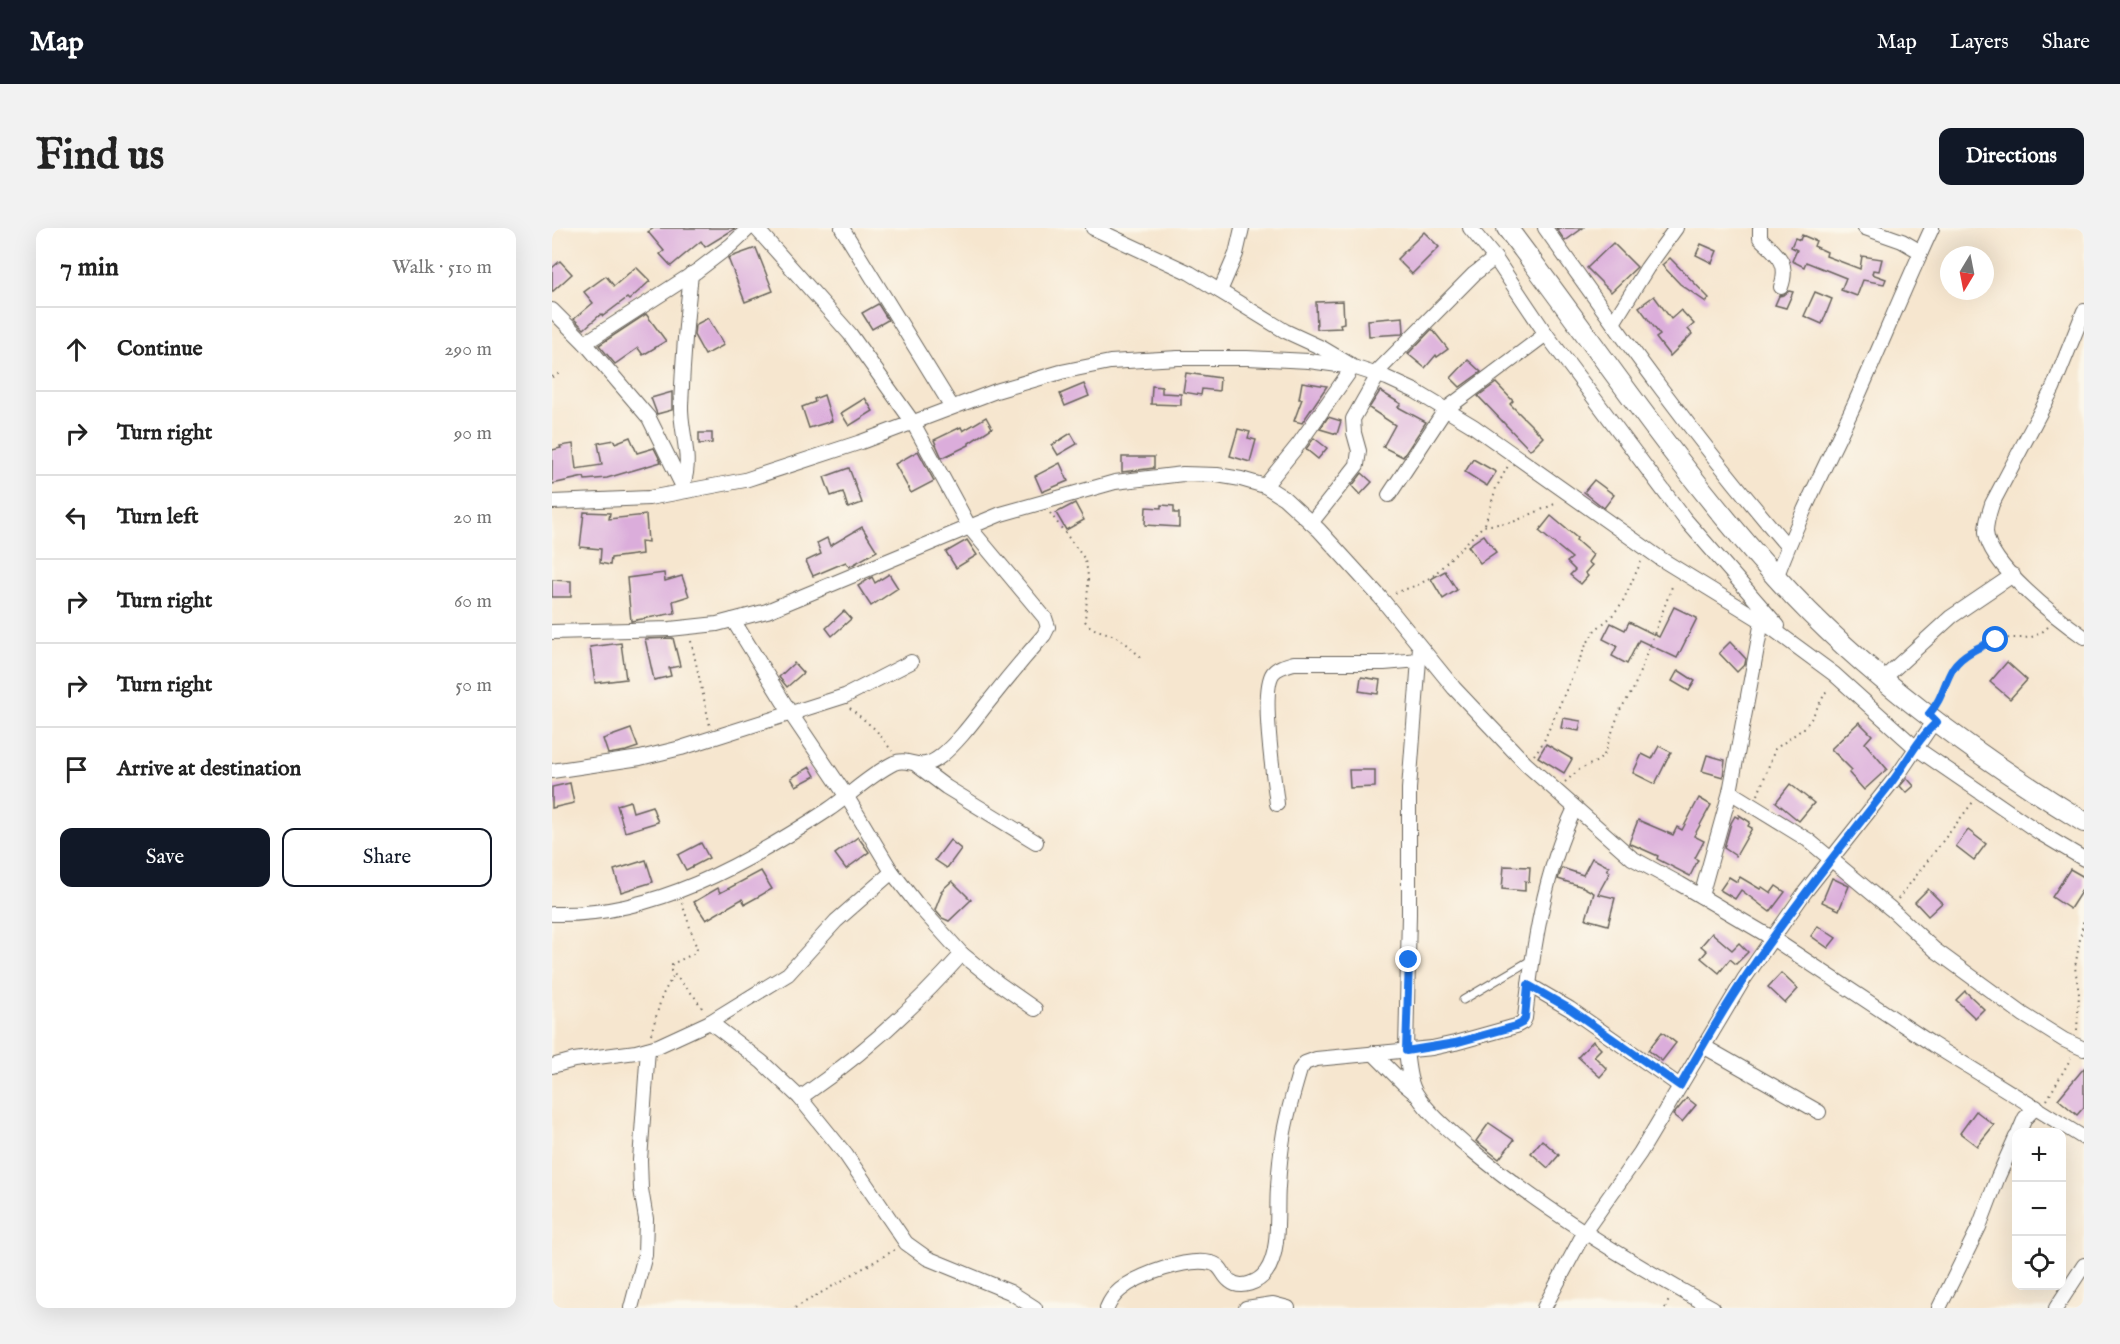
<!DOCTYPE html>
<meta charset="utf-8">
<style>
:root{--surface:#fff;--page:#f2f2f2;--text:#222;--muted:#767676;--line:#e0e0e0;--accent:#111827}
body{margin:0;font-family:"IM FELL English",serif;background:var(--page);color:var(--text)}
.controls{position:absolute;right:18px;bottom:18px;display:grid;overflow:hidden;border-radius:12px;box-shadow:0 6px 24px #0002}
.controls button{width:54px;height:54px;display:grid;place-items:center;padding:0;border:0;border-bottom:2px solid var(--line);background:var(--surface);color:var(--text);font:30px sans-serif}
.compass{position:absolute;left:1388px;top:18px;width:54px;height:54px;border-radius:50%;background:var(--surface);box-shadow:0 6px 24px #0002;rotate:190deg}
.stop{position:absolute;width:18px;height:18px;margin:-14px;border:4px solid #1a73e8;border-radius:50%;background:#fff}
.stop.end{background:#1a73e8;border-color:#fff;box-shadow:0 2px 6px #0008}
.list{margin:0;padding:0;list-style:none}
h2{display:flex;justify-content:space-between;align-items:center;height:78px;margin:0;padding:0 24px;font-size:26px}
h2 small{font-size:20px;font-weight:400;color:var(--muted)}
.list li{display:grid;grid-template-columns:39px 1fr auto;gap:18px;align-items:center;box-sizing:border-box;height:84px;padding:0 24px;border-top:2px solid var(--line)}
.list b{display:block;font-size:22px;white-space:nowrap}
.list em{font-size:20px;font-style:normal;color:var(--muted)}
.actions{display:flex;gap:12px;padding:18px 24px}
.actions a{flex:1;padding:14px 0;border:2px solid var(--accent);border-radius:12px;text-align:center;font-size:21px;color:var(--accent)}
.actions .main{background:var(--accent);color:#fff}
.icon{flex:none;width:33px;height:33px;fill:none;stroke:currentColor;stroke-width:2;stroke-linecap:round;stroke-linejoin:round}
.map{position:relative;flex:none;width:1532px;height:1080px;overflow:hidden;border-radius:12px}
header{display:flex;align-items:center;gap:36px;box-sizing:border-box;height:84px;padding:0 30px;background:var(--accent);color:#fff}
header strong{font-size:28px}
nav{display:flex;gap:33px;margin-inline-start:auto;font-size:21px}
.intro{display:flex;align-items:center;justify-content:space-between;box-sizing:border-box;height:144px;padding:0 36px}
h1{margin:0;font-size:42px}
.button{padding:15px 27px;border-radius:12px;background:var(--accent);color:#fff;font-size:21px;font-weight:700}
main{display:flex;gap:36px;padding:0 36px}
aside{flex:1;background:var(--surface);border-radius:12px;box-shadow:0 6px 24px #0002}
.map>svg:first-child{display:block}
</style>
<header>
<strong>Map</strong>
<nav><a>Map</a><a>Layers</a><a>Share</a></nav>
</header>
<div class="intro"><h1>Find us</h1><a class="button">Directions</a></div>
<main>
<aside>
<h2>7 min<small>Walk · 510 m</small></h2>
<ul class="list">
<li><svg class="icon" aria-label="ahead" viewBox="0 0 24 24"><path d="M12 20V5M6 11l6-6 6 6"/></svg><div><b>Continue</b></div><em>290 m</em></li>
<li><svg class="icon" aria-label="right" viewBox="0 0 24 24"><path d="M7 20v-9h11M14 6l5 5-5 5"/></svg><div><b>Turn right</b></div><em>90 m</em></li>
<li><svg class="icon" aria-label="left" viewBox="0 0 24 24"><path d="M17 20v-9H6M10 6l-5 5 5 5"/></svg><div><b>Turn left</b></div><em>20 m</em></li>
<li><svg class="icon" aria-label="right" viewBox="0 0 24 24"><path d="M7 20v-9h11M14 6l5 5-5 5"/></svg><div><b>Turn right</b></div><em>60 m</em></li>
<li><svg class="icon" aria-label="right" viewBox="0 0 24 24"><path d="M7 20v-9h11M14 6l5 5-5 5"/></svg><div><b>Turn right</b></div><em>50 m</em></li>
<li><svg class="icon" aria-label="arrive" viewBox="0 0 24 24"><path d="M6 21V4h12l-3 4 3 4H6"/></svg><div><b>Arrive at destination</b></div></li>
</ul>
<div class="actions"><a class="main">Save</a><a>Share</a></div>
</aside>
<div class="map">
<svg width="1532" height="1080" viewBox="0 0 1532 1080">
<rect width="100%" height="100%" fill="#fbf7ec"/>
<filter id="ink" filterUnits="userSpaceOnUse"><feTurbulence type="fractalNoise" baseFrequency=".0167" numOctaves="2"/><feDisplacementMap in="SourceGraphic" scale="12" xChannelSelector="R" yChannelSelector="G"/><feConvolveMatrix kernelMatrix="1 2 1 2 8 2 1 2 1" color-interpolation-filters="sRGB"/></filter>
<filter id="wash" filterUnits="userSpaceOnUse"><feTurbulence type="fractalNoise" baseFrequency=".008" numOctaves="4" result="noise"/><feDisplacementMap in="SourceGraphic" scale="24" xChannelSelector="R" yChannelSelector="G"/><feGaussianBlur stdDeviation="1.35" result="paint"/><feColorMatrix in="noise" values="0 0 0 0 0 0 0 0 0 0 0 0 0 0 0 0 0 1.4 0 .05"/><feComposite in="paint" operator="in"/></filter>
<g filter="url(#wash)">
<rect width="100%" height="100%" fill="#f6e6cf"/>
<g id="blocks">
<!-- building -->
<g fill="#dbaddb">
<polygon points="102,0 184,0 153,19 149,13 119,38 108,26 112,23 96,4"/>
<polygon points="1004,0 1031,0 1013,13"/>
<polygon points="872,4 887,19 860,46 845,31"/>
<polygon points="1250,7 1264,13 1262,18 1275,24 1274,28 1308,41 1310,28 1330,31 1327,43 1321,42 1320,46 1334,51 1332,56 1311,52 1305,68 1289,62 1294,50 1254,34 1252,39 1240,33 1245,22 1239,19 1243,10 1248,12"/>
<polygon points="1061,15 1085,39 1059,64 1035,40"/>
<polygon points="1149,16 1165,23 1160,35 1144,27"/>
<polygon points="204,20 221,63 193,74 176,30"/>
<polygon points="1118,30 1157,70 1154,74 1128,56 1110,37"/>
<polygon points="8,33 20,46 0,64 0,40"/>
<polygon points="84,39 98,53 77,72 75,70 51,88 49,86 32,101 22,91 41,75 32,64 54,48 62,58"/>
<polygon points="1237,63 1241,64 1234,80 1223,77 1227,68 1232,67"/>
<polygon points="1263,64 1280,71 1270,96 1252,88"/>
<polygon points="1102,68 1119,91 1129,82 1142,96 1136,101 1140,106 1118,128 1104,110 1108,107 1087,79"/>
<polygon points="791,73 792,95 788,96 789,100 765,101 764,74"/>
<polygon points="326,76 336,92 320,101 310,85"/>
<polygon points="94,86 114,113 91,127 86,120 63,136 47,117"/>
<polygon points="851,89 852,104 850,106 817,108 816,92"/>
<polygon points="156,90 172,117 153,127 142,107 143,97"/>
<polygon points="880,101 896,121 885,129 884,127 873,140 856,126"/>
<polygon points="916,132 929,144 908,159 899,150"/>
<polygon points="634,145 668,150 667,163 650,161 649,167 631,164"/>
<polygon points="750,154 775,158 750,195 742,193 750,171 747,171"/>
<polygon points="944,155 961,173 958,176 991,209 978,222 926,168"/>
<polygon points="532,156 537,168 513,178 508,166"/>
<polygon points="600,158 610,159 610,165 629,166 629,177 599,176"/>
<polygon points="828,163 849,176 846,179 874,194 851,229 831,219 843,197 817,180"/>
<polygon points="120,164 120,182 105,186 99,170"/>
<polygon points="272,167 280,193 257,200 250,179 263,174 262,171"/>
<polygon points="313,170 321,183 297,198 289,185"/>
<polygon points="434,189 440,200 417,215 417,217 390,230 382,212 409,199 411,203"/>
<polygon points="776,189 789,193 785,206 768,201"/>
<polygon points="686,201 698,204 696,210 704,212 698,234 678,228"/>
<polygon points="147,205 160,205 160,215 147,216"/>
<polygon points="519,205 525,216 506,227 500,217"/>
<polygon points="78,209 85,225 102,220 109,234 55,250 33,252 32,249 0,256 0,222 9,220 8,218 21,216 24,241 50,237 46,215 62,212 63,215"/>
<polygon points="762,210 775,220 766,231 754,221"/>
<polygon points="366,223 382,253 359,265 343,236"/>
<polygon points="570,229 602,229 602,240 570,244"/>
<polygon points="921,231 944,244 935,258 913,244"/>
<polygon points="508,235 516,253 490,264 483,248"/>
<polygon points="297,240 310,275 296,280 291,264 279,268 272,249"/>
<polygon points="810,245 820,254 808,267 800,258"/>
<polygon points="1042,252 1062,267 1052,280 1032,264"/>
<polygon points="523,275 532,292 514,302 504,285"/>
<polygon points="609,277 622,278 622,285 627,285 627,299 593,297 594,279 609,280"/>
<polygon points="32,284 58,285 57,291 94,287 96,314 89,313 90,326 59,330 58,337 48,335 49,321 28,319"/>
<polygon points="999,288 1025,310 1024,312 1041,327 1036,334 1040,337 1033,345 1036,348 1029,356 1018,347 1023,342 1015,334 1020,330 987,303"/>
<polygon points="310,299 325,323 297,339 294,334 261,348 254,333 269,326 265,315 275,310 278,318"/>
<polygon points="932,307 944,324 928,335 916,318"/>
<polygon points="415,312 425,327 404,340 394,324"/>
<polygon points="893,343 905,362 891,371 879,351"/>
<polygon points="112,345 113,353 130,348 137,368 121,373 123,385 79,393 75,350"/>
<polygon points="337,346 346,360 319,378 306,358 320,349 323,355"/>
<polygon points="0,352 19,353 19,369 0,369"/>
<polygon points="1122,379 1145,390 1125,430 1087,412 1075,436 1060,428 1065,418 1051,411 1059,395 1073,402 1077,394 1107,409"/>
<polygon points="292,383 299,391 280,408 274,400"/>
<polygon points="121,410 128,438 117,440 119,448 102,452 93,411"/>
<polygon points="1178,414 1194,431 1193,436 1185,444 1167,425"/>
<polygon points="69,415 74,451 43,455 38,419"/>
<polygon points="1455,434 1475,452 1458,471 1438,454"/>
<polygon points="242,435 251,445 235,459 227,449"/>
<polygon points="1126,442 1143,453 1137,463 1120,453"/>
<polygon points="809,449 828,452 826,466 807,463"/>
<polygon points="1011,490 1029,493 1027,503 1009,500"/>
<polygon points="1307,494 1320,507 1313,515 1335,541 1312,562 1297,545 1300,542 1279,521"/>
<polygon points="79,501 86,519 74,523 56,526 51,511"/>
<polygon points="994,516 1020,531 1012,545 986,529"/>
<polygon points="1107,518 1119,524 1103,556 1081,545 1090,526 1100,531"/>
<polygon points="1155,527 1173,532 1171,549 1150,543"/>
<polygon points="258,539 263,548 244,558 239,550"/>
<polygon points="797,542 823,542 823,559 798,560"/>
<polygon points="1355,550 1362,558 1354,565 1348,558"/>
<polygon points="18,555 22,575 0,580 0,559"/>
<polygon points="1238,556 1262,575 1247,593 1224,574"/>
<polygon points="1147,570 1159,577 1142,608 1152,613 1143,630 1146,632 1138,648 1105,631 1106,628 1077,615 1086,592 1121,607 1125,599 1130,602"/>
<polygon points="78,573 81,584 100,578 106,594 73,604 65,577"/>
<polygon points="1187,587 1198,594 1196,598 1200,600 1184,628 1172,620 1179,595 1183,588 1186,590"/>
<polygon points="1416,602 1434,616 1422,632 1404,618"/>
<polygon points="306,609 317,624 294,641 283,626"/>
<polygon points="398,612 409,621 395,640 383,632"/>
<polygon points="149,615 157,630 134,642 126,627"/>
<polygon points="1040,630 1057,639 1055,643 1058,644 1046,666 1063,670 1056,697 1034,691 1042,665 1031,659 1006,651 1010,640 1031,647"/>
<polygon points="94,632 101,654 69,664 62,642"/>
<polygon points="952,638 978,639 977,654 973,653 973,663 950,661"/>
<polygon points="1518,641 1532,649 1532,659 1518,681 1500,669"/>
<polygon points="209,643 220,661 193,676 190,671 154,692 142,674 166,660 168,665"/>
<polygon points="1177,649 1185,654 1188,649 1208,661 1210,659 1219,665 1224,658 1233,664 1218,684 1189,662 1183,671 1168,662"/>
<polygon points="1280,650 1297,658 1287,682 1270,674"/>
<polygon points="400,653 419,672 397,693 390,690 383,682 390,664 389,663"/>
<polygon points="1376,661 1390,675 1376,688 1363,674"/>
<polygon points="1266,698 1284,710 1276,720 1259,708"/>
<polygon points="1160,705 1180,722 1187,715 1196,724 1184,736 1178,731 1167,745 1149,730 1155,723 1149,718"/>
<polygon points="1229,745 1246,761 1233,775 1216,759"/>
<polygon points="1413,763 1432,781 1423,790 1404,772"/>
<polygon points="1110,804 1124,815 1110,833 1096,822"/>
<polygon points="1041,813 1049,821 1042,828 1055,841 1048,849 1026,829"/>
<polygon points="1532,840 1532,879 1525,887 1506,871"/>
<polygon points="1135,870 1144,877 1130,894 1121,887"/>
<polygon points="1424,883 1442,897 1425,918 1408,905"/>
<polygon points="937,895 962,912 947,931 924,913"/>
<polygon points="990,912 1007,927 996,940 979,925"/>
</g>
</g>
</g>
<g filter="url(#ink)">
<use href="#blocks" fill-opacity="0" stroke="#68635b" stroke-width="1.5"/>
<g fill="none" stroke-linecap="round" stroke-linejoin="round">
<defs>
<polyline id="service" points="911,772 979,732"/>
<g id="minor">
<polyline points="290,0 400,179"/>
<polyline points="541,0 638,45 733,103 770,120 797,136"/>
<polyline points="918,0 943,30 994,106 1132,290 1226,398"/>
<path d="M 993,0 C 1070,109 1148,217 1235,318"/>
<path d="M 1208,0 L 1208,10 C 1224,26 1238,33 1229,59"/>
<polyline points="1313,0 1350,13 1369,24"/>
<polyline points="668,63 684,26 690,0"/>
<polyline points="0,82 33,115 97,190 133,263"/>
<path d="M 1532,83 L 1501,160 L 1440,276 C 1437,285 1434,294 1434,304 C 1437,338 1505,390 1532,409"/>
<polyline points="1061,95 1095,40 1124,0"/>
<polyline points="33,115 145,43 179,17 197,0"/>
<polyline points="823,146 922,46 943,30"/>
<path d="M 131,256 C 141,231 128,203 129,177 C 131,133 134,90 139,46"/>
<polyline points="713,258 746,217 801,139"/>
<polyline points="837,267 893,182 994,106"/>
<polyline points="0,274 97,270 193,252 309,214 444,163 509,144 558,134 626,130 695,130 757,133 801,139 835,150 863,163 921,198 1109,331 1210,393 1282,446 1364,520 1488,605 1532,631"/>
<polyline points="759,295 805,237 807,223 802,205 801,191 826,147"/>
<path d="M 1224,350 C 1246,290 1276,233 1303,175 C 1329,117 1353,58 1380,0"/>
<polyline points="181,392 239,486 295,569 340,644 364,675 410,726 446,755 483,781"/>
<polyline points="0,404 118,401 165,396 215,383 449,286 563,254 631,246 665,247 689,251 713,258 732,270 767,302 828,369 902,460 974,536 1080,630 1128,656 1220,710 1380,816 1532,910"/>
<path d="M 868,419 L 857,561 L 857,686 L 854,823 C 856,837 857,855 865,867 C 878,887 898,903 916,919 C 990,981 1077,1034 1161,1080"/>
<polyline points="1331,451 1399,389 1461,347"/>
<polyline points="366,538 394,559 484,614"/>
<polyline points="0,543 88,530 129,520 293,468 359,434"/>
<polyline points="1178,564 1256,612 1339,681 1383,722 1472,787 1512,812 1532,821"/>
<path d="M 725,576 C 722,551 708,463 721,445 C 726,439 735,437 742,435 L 832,435 L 867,432"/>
<polyline points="1149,668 1178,564 1210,393"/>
<path d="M 0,686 C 101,689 194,636 276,582 C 298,567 318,547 342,535 C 358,528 367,546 389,528 C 406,514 420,495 434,477 C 453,453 472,430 492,407 L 496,399 L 493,390 L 418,300 L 360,193 L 298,106 L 204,0"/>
<polyline points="977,757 1018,781 1128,858"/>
<path d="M 158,794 L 210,834 L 248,870 C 309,828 361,781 410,726"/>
<polyline points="1151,818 1267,884"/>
<polyline points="821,825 851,855 863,865"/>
<polyline points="0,838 22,832 84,824 106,818 158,794 236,746 284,693 340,644"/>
<polyline points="248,870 294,927 354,1015 375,1030 458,1064 483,1080"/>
<polyline points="1467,904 1473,890 1484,879"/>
<polyline points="79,1080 93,1027 94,991 89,961 88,932 96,821"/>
<path d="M 555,1080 C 558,1073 562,1067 568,1062 C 586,1047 636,1029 659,1035 C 670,1037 670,1047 678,1053 C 689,1062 707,1054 714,1044 C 729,1024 724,983 726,959 C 727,941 729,922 732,904 C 736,883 742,862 748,842 L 753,835 L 764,831 L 880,820 L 903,815 L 964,798 L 971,794 L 973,790 C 981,719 992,645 1023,580"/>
<polyline points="694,1080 721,1076 736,1080"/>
<polyline points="992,1080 1033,1003 1088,925 1192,751 1253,664 1348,544 1377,501 1385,494"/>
<polyline points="1387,1080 1427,999 1446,949 1464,909"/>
<polyline points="1504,1080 1532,1037"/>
</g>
<path id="secondary" d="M 955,0 C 1044,117 1125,240 1224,349 C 1311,446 1422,526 1532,594"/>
</defs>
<!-- service casing -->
<use href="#service" stroke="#68635b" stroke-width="9"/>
<!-- minor casing -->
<use href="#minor" stroke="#68635b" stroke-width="16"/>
<!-- secondary casing -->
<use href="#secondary" stroke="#68635b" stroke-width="22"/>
<!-- path -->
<g stroke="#68635b" stroke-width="2" stroke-dasharray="1.5 4.5" stroke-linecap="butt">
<polyline points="0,149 8,145"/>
<path d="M 498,285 L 532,330 C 540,351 534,371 533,393 C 541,404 550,402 562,408 C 574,413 582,423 591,432"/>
<polyline points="933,296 944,260 956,238"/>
<polyline points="843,365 868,356 882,347 931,298 961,294 1005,275"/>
<polyline points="139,413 158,498"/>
<path d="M 1386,475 C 1393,463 1395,447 1404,436 C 1415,425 1433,413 1449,411 C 1470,408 1480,415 1497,398"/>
<polyline points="298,480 324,502 340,523"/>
<polyline points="982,527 991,515 1033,419 1043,402 1059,389 1070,375 1089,334"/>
<polyline points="1013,554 1028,541 1046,533 1052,527 1068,482 1081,462 1121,356"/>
<polyline points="1206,567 1223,521 1252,500 1259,491 1276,460"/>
<polyline points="1346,671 1421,574"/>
<polyline points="130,675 145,721 141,726 120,736 119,743 142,768 152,783"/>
<polyline points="1525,802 1527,766 1523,739 1532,689"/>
<polyline points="99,806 110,768 121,748"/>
<polyline points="1495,872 1519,830"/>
<polyline points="243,1080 344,1021"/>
<polyline points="1113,1080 1118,1070"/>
</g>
<!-- service -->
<use href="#service" stroke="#fff" stroke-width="7"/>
<!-- minor -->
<use href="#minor" stroke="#fff" stroke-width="14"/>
<!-- secondary -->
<use href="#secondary" stroke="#fff" stroke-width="20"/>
</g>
</g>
<g fill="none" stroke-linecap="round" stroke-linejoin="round" filter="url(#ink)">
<!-- route -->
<path stroke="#1a73e8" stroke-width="8" d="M 857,732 L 854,823 L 903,815 L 964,798 L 970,795 L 973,790 L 976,757 L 1018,781 L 1128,858 C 1149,821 1170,783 1194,748 C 1238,683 1287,621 1336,559 C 1353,538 1365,511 1385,494 L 1377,486 C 1391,470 1391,457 1401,440 C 1410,426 1429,418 1444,412"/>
</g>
</svg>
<div class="controls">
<button>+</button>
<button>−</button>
<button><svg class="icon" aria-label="locate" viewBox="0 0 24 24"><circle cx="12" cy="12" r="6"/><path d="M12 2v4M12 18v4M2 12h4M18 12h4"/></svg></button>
</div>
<svg class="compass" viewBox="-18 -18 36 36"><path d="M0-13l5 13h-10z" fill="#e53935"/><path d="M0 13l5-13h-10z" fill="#767676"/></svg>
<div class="stop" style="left:1444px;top:412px"></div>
<div class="stop end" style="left:857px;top:732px"></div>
</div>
</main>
